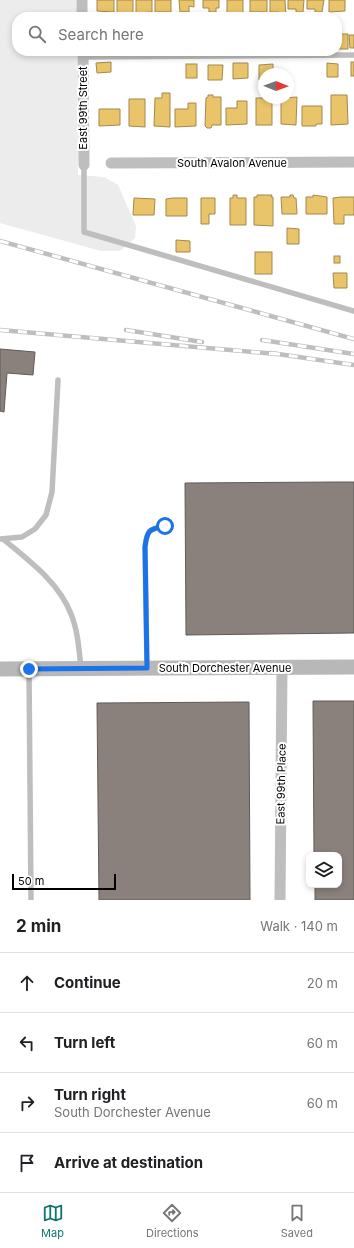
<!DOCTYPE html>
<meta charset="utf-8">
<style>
:root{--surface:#fff;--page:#f2f2f2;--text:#202124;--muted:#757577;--line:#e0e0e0;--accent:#0f766e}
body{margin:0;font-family:Inter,sans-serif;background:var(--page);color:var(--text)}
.controls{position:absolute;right:12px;bottom:12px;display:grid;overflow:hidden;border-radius:8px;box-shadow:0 2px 6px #0003}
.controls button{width:36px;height:36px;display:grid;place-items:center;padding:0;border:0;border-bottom:1px solid var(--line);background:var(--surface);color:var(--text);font:20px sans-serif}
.compass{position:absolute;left:258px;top:68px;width:36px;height:36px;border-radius:50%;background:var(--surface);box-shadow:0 2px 6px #0003;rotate:91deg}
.scale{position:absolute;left:12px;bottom:10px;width:104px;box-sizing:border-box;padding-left:4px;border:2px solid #000;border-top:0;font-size:11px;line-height:14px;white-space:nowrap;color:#000;-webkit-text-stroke:3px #fff;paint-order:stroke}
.stop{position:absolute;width:12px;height:12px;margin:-9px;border:3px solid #1a73e8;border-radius:50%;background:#fff}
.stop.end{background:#1a73e8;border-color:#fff;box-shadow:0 1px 4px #0008}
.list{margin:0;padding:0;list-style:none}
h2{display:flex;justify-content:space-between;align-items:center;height:52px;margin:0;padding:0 16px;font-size:17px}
h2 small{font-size:13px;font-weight:400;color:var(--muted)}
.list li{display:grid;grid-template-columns:26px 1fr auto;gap:12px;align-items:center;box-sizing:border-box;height:60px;padding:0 16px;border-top:1px solid var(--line)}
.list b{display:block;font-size:15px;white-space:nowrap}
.list p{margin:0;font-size:13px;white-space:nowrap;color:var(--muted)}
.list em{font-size:13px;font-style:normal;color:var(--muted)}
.icon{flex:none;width:22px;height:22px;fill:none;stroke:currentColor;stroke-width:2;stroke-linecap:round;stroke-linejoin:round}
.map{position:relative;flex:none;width:354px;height:900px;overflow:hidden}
.search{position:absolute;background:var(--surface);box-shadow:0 2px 6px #0003;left:12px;right:12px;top:12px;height:44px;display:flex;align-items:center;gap:10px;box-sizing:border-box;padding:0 14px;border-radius:16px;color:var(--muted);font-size:15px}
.sheet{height:292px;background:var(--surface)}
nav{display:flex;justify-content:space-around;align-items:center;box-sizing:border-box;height:56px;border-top:1px solid var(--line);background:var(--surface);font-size:11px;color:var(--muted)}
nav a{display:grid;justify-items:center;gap:2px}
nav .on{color:var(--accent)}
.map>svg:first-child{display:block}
</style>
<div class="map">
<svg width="354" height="900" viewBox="0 0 354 900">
<rect width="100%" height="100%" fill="#fff"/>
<!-- green -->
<polygon fill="#ececec" points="0,0 76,0 77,17 17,17 17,51 77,51 78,175 104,177 118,185 136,226 135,238 120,251 101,251 0,223"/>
<!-- homes -->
<g fill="#e9c46a" stroke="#a3894a">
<polygon points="97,0 114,0 114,12 97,11"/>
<rect x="117" y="0" width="16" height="17"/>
<polygon points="136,0 152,0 152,12 136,13"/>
<rect x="155" y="0" width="16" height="12"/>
<polygon points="179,0 194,0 194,7 189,6 189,12 180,12"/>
<polygon points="203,0 219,0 219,8 216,8 216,12 209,12 209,8 203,8"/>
<rect x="227" y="0" width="16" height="17"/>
<rect x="250" y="0" width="17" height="12"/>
<polygon points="270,0 285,0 286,17 278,17 279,12 270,12"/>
<polygon points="288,0 304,0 303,12 296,12 296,9 288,9"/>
<polygon points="307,0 324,0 322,12 315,12 315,9 307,9"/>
<polygon points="329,0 345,0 345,11 329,12"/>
<rect x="337" y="34" width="11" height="15"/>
<polygon points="349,35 354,35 354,48 350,48"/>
<polygon points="111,62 111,72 97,73 96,63"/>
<rect x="351" y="62" width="3" height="14"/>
<polygon points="233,63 248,63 248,78 233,79"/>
<polygon points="327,63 338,64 338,77 327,77"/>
<rect x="186" y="64" width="11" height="14"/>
<polygon points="273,64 273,74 264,74 264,79 259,80 259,65"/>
<polygon points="208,65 223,65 222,80 208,80"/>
<polygon points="162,93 170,93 170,127 154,126 155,98 162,98"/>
<polygon points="208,95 213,95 213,97 221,97 221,125 212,125 211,128 207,128 205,126 206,98 208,97"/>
<polygon points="331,95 347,95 348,124 331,125"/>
<polygon points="297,97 296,125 281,124 281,98"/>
<rect x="256" y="98" width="16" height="27"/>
<polygon points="129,99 145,99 145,127 129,126"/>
<polygon points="237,101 247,101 247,124 226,125 226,108 237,108"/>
<polygon points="188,103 196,103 196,126 175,127 175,109 188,109"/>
<polygon points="302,106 322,106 322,124 316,124 316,126 302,126"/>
<polygon points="99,109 120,109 120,125 99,126"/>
<polygon points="233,195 237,195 237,198 246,198 246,225 230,225 230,198 233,198"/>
<polygon points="257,195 272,195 271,197 273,197 273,226 254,225 254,197 257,197"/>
<polygon points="290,195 293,195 294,198 296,198 297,214 282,214 281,197 290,197"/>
<polygon points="313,195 327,197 327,214 306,214 306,197 313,197"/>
<polygon points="341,197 354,197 354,215 344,215 344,224 334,224 333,198"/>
<polygon points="134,198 155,199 154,215 133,215"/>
<polygon points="173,198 187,198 187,216 166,216 166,199"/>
<polygon points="201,198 215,198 215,214 209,214 209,224 201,224"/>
<polygon points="287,228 299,229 299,244 287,244"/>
<polygon points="176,240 190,241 190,252 176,252"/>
<rect x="255" y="252" width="17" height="22"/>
<rect x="334" y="256" width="6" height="7"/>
<polygon points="333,273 347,273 347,288 334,288"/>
</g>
<!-- industry -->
<g fill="#8a817c" stroke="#615a57">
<polygon points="0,349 35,352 33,375 7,373 4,412 0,411"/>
<polygon points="335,482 354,482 354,633 186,635 185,483"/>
<polygon points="313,701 354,701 354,900 315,900 315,885 339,885 339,855 314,855"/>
<polygon points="249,702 250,900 99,900 97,703"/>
</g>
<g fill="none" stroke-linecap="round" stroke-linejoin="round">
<!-- lane -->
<g stroke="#bebebe" stroke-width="5.5">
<polyline points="83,57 354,55"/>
<polyline points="84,165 84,232 354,311"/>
<polyline points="0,539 22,537 35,529 46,515 52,492 58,380"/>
<path d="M 3,539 C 28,560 59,582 71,614 C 78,631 79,650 81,668"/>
<path d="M 147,667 L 145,547 C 147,530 149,529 165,526"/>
<polyline points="29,669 31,900"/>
</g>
<!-- street -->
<g stroke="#bebebe" stroke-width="11">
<polyline points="82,0 82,17"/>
<polyline points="83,51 84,165"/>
<polyline points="111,163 354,162"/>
<polyline points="280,900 282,667"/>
</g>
<!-- secondary -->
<polyline stroke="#b8b8b8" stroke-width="15" points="0,669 354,667"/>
<defs>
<g id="rail">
<polyline points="0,241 354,339"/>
<polyline points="0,330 276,354"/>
<polyline points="126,330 202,342"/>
<polyline points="262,340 354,354"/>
<polyline points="271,353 354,365"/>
</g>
</defs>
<!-- rail casing -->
<use href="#rail" stroke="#bebebe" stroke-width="4.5"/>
<!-- rail -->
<use href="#rail" stroke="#fff" stroke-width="3" stroke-dasharray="9" stroke-linecap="butt"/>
</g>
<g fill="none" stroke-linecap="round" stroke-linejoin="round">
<!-- route -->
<path stroke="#1a73e8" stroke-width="5" d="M 29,669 L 147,668 L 145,547 C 147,530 149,529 165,526"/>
</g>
<g text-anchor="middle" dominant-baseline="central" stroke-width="4" stroke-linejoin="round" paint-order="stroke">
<!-- street labels -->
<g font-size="11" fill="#000" stroke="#fff">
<text transform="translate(83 108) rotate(-90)">East 99th Street</text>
<text x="232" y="163">South Avalon Avenue</text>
<text x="225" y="668">South Dorchester Avenue</text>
<text transform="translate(281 784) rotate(-89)">East 99th Place</text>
</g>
</g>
</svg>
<div class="controls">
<button><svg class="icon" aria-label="layers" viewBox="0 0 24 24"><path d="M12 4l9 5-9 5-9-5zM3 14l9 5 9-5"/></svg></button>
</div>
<svg class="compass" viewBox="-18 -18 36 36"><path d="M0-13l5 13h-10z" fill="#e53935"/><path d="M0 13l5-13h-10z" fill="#757577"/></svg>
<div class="scale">50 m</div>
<div class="stop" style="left:165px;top:526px"></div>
<div class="stop end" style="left:29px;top:669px"></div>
<div class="search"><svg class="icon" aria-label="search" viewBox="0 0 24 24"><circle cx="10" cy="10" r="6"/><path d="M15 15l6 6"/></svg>Search here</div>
</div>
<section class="sheet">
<h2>2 min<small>Walk · 140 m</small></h2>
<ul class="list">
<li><svg class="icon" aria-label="ahead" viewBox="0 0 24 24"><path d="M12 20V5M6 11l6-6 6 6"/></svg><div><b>Continue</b></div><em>20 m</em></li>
<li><svg class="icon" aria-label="left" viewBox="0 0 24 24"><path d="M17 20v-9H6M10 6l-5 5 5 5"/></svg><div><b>Turn left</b></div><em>60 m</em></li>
<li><svg class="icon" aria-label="right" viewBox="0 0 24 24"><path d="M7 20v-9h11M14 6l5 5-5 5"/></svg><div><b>Turn right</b><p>South Dorchester Avenue</p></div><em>60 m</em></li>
<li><svg class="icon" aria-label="arrive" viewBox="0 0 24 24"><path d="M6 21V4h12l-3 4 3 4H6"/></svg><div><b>Arrive at destination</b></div></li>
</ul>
</section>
<nav>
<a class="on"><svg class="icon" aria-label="map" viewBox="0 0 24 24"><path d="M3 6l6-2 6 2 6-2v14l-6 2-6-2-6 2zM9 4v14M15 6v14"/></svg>Map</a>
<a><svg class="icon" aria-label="directions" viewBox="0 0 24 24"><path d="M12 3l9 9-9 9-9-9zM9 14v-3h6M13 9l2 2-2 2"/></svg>Directions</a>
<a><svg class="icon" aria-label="saved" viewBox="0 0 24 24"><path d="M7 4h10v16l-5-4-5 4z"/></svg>Saved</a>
</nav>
